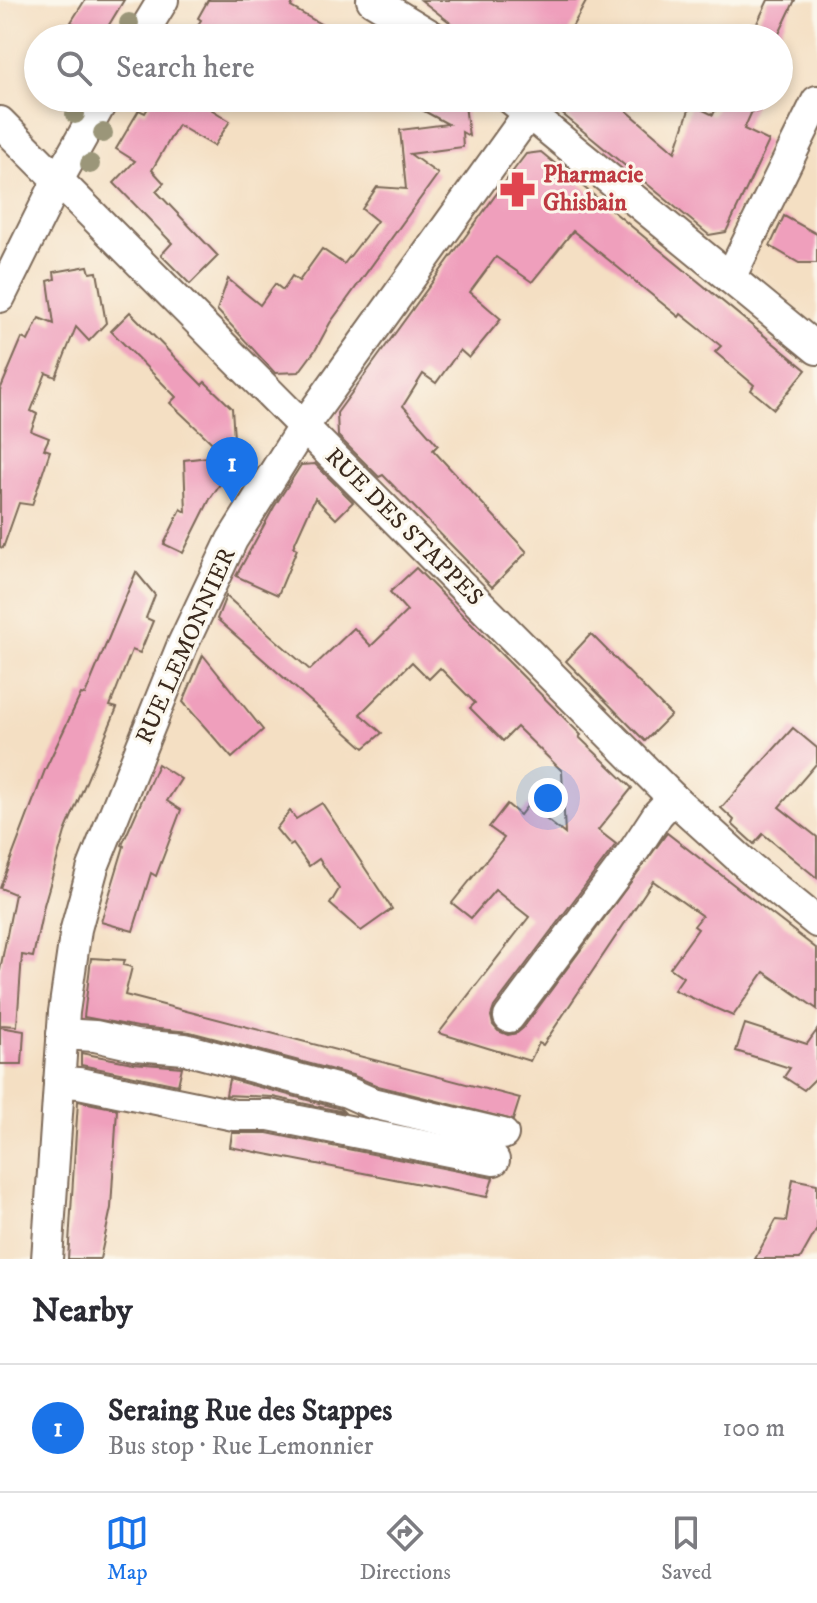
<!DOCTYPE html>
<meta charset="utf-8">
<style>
:root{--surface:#fff;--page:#f2f2f3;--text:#2b2b33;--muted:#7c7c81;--line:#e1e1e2;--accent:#1a73e8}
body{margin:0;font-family:"IM FELL DW Pica",serif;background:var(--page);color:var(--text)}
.you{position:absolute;left:548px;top:798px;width:28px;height:28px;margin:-20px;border:6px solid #fff;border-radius:50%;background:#1a73e8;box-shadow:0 0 0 12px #1a73e833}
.badge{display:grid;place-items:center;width:52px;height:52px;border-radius:50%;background:var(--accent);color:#fff;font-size:26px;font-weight:700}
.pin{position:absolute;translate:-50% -66px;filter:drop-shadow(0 2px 4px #0008)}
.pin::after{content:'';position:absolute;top:42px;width:28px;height:24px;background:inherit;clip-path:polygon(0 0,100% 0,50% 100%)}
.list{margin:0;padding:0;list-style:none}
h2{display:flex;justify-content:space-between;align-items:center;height:104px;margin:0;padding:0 32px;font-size:34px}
h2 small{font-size:26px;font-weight:400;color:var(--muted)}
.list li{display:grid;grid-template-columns:52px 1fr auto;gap:24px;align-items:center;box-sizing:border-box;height:128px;padding:0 32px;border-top:2px solid var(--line)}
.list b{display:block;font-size:30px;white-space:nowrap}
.list p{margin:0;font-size:26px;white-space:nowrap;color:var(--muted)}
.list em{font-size:26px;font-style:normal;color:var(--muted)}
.icon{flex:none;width:44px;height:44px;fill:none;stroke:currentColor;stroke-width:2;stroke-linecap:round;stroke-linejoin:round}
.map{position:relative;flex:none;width:817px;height:1259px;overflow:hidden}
.search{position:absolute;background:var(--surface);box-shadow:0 4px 12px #0003;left:24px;right:24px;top:24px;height:88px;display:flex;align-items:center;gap:20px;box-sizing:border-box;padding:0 28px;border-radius:44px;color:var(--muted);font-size:30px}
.sheet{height:232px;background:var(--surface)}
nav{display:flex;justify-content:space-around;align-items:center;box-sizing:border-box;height:112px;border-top:2px solid var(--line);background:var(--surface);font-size:22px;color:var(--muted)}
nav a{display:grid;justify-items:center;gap:4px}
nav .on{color:var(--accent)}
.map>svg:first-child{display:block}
</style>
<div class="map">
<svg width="817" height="1259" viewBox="0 0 817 1259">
<rect width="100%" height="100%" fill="#fbf7ec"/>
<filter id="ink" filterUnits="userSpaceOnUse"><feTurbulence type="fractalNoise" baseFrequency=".0125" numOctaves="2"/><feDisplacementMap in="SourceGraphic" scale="16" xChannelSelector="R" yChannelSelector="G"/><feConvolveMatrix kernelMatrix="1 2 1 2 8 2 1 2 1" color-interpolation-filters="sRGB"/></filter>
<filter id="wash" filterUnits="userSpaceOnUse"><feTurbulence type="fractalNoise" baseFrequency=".006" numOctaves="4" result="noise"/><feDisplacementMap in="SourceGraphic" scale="32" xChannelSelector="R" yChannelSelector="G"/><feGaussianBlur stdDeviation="1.8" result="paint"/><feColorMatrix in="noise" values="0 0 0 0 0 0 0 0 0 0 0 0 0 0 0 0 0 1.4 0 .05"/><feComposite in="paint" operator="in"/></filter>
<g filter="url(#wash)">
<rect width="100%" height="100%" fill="#f4dfc3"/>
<g id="blocks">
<!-- building -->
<g fill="#ef9fbc">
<polygon points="85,0 124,0 101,38 71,38 79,26 71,22"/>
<polygon points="208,0 294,0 291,7 345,38 190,38 201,20 198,18"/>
<polygon points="421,0 587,0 566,38 470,38"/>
<polygon points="768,0 795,0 777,38 750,38"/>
<polygon points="154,98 193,98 230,121 214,146 178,125 152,170 164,183 156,191 218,256 190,284 161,255 172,243 114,183 135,161 116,149 139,110 145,113"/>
<polygon points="400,98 458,98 458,105 465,105 469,136 462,132 463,147 410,154 438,174 330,323 316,349 299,372 275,373 217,310 228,279 260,305 275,284 283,290 292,276 299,281 322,249 344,264 377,221 362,209 377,187 406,189 400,130 448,124"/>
<polygon points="543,98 612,98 675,152 691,104 713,115 721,98 758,98 744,129 769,141 726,232 709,235"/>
<polygon points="541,152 806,370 774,409 751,390 754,385 715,352 721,346 681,314 679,317 573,231 532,282 496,257 470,292 501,319 469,358 460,350 436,383 423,374 403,406 438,445 433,450 527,552 492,587 383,475 379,477 338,436 337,413 516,167 526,154"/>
<polygon points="784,216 817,234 817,263 799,263 770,246"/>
<polygon points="88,266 90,273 97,272 106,323 89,341 76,327 56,377 46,373 31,411 37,414 31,431 49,438 44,449 50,451 32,505 19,503 3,548 0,547 0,390 22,338 28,341 39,318 54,324 48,281 55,279 54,272"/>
<polygon points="130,312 202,385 205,382 232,408 235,454 240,453 236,459 237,466 234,463 210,499 183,553 164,544 181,509 186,512 184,460 225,455 170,403 176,397 111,331"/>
<polygon points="315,464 353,502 336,519 315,498 293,547 297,549 278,595 236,576 274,507 301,465"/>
<polygon points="416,568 581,735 579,737 632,788 598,830 616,844 494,1007 491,1016 493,1025 498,1031 508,1035 517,1033 523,1028 667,833 817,949 817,1009 764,972 733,1016 674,990 683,977 670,968 698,929 694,926 702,916 653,881 543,1045 539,1043 530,1061 439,1033 529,917 495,890 471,918 452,903 504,838 489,827 507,804 520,815 528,805 565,834 562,771 517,727 503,741 470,708 475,703 440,668 429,679 412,662 360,714 382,733 364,748 217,619 226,596 310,670 354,628 371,646 407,611 390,592"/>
<polygon points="136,572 155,595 146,618 153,621 140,653 132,650 110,706 117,708 65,832 44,905 33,957 22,955 17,1026 0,1025 0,970 15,894 0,888 45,770 81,694 85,695"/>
<polygon points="591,634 671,715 645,741 566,661"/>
<polygon points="203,655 263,730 232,758 183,702"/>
<polygon points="793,728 817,748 817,763 779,807 817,837 817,878 763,834 754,844 732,824 734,820 721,808"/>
<polygon points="158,764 181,779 167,801 181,810 156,876 151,873 133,931 101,922 124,846 122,845"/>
<polygon points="322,803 392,909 361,931 330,904 339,889 319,859 309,866 293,844 290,846 276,829 290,811 296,819"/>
<polygon points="91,958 125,960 123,965 132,967 125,995 520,1098 513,1120 378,1086 352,1075 190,1032 138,1027 84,1017"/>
<polygon points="745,1024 807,1044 817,1030 817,1077 804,1090 784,1077 790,1068 736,1051"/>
<polygon points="0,1027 24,1031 22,1064 0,1064"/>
<polygon points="81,1053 133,1063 182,1067 178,1085 81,1065"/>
<polygon points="229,1079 341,1109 344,1112 273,1097 226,1095"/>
<polygon points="78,1101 117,1109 111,1208 100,1259 68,1259"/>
<polygon points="232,1133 267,1133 493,1178 487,1197 230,1147"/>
<polygon points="793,1179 817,1184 817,1229 800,1259 755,1259 776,1220 786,1221"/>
</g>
</g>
</g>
<g filter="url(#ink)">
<use href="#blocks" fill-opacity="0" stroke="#7c6958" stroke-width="2"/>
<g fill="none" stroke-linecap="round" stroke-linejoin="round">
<defs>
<g id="minor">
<polyline points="372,0 435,38"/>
<polyline points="140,38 163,0"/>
<polyline points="510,98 817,349"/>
<polyline points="0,122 673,798 748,866 817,922"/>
<polyline points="730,278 817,101"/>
<polyline points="0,297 58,180 104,98"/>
<polyline points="509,1017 635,849 658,814 673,798"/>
<polyline points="62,1034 95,1036 135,1045 185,1049 347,1092 372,1103 503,1134"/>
<polyline points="59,1082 79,1083 234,1115 269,1115 494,1160"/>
<polyline points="47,1259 64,1012 76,929 93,867 182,646 232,540 303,427 529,113"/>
</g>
</defs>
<!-- minor casing -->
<use href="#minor" stroke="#7c6958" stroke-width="34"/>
<!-- minor -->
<use href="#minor" stroke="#fff" stroke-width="30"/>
</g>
<!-- trees -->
<g fill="#9b9679">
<circle cx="129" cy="23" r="10"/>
<circle cx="75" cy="114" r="10"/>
<circle cx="103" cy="133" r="10"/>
<circle cx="90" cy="164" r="10"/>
</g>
</g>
<!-- icons -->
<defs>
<symbol id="pharmacy-bare" viewBox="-9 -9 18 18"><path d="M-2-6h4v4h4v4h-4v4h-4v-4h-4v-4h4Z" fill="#e0444e" stroke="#fbf7ec" stroke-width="2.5" paint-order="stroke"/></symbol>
</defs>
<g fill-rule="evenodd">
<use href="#pharmacy-bare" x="492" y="164" width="51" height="51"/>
</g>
<g text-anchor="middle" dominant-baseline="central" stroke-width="6" stroke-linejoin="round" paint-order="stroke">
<!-- health labels -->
<g font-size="24" font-weight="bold" fill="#be3a42" stroke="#fbf7ec" text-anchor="start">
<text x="543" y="175">Pharmacie<tspan x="543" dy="28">Ghisbain</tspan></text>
</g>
<!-- street labels -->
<g font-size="24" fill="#3b2a1e" stroke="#fbf7ec">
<text transform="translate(404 527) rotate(45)">RUE DES STAPPES</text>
<text transform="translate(186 646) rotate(-66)">RUE LEMONNIER</text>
</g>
</g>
</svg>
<div class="you"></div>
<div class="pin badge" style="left:232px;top:503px">1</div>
<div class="search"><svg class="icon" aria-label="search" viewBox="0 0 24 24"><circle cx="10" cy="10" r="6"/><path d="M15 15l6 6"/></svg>Search here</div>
</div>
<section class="sheet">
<h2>Nearby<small></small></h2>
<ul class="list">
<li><span class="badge">1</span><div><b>Seraing Rue des Stappes</b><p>Bus stop · Rue Lemonnier</p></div><em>100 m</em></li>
</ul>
</section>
<nav>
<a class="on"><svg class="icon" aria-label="map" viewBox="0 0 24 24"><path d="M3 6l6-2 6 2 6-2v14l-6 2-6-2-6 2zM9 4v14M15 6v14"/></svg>Map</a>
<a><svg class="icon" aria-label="directions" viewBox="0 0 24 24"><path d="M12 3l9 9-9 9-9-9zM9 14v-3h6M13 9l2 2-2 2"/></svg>Directions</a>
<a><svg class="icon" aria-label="saved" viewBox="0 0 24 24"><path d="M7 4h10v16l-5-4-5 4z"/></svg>Saved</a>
</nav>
